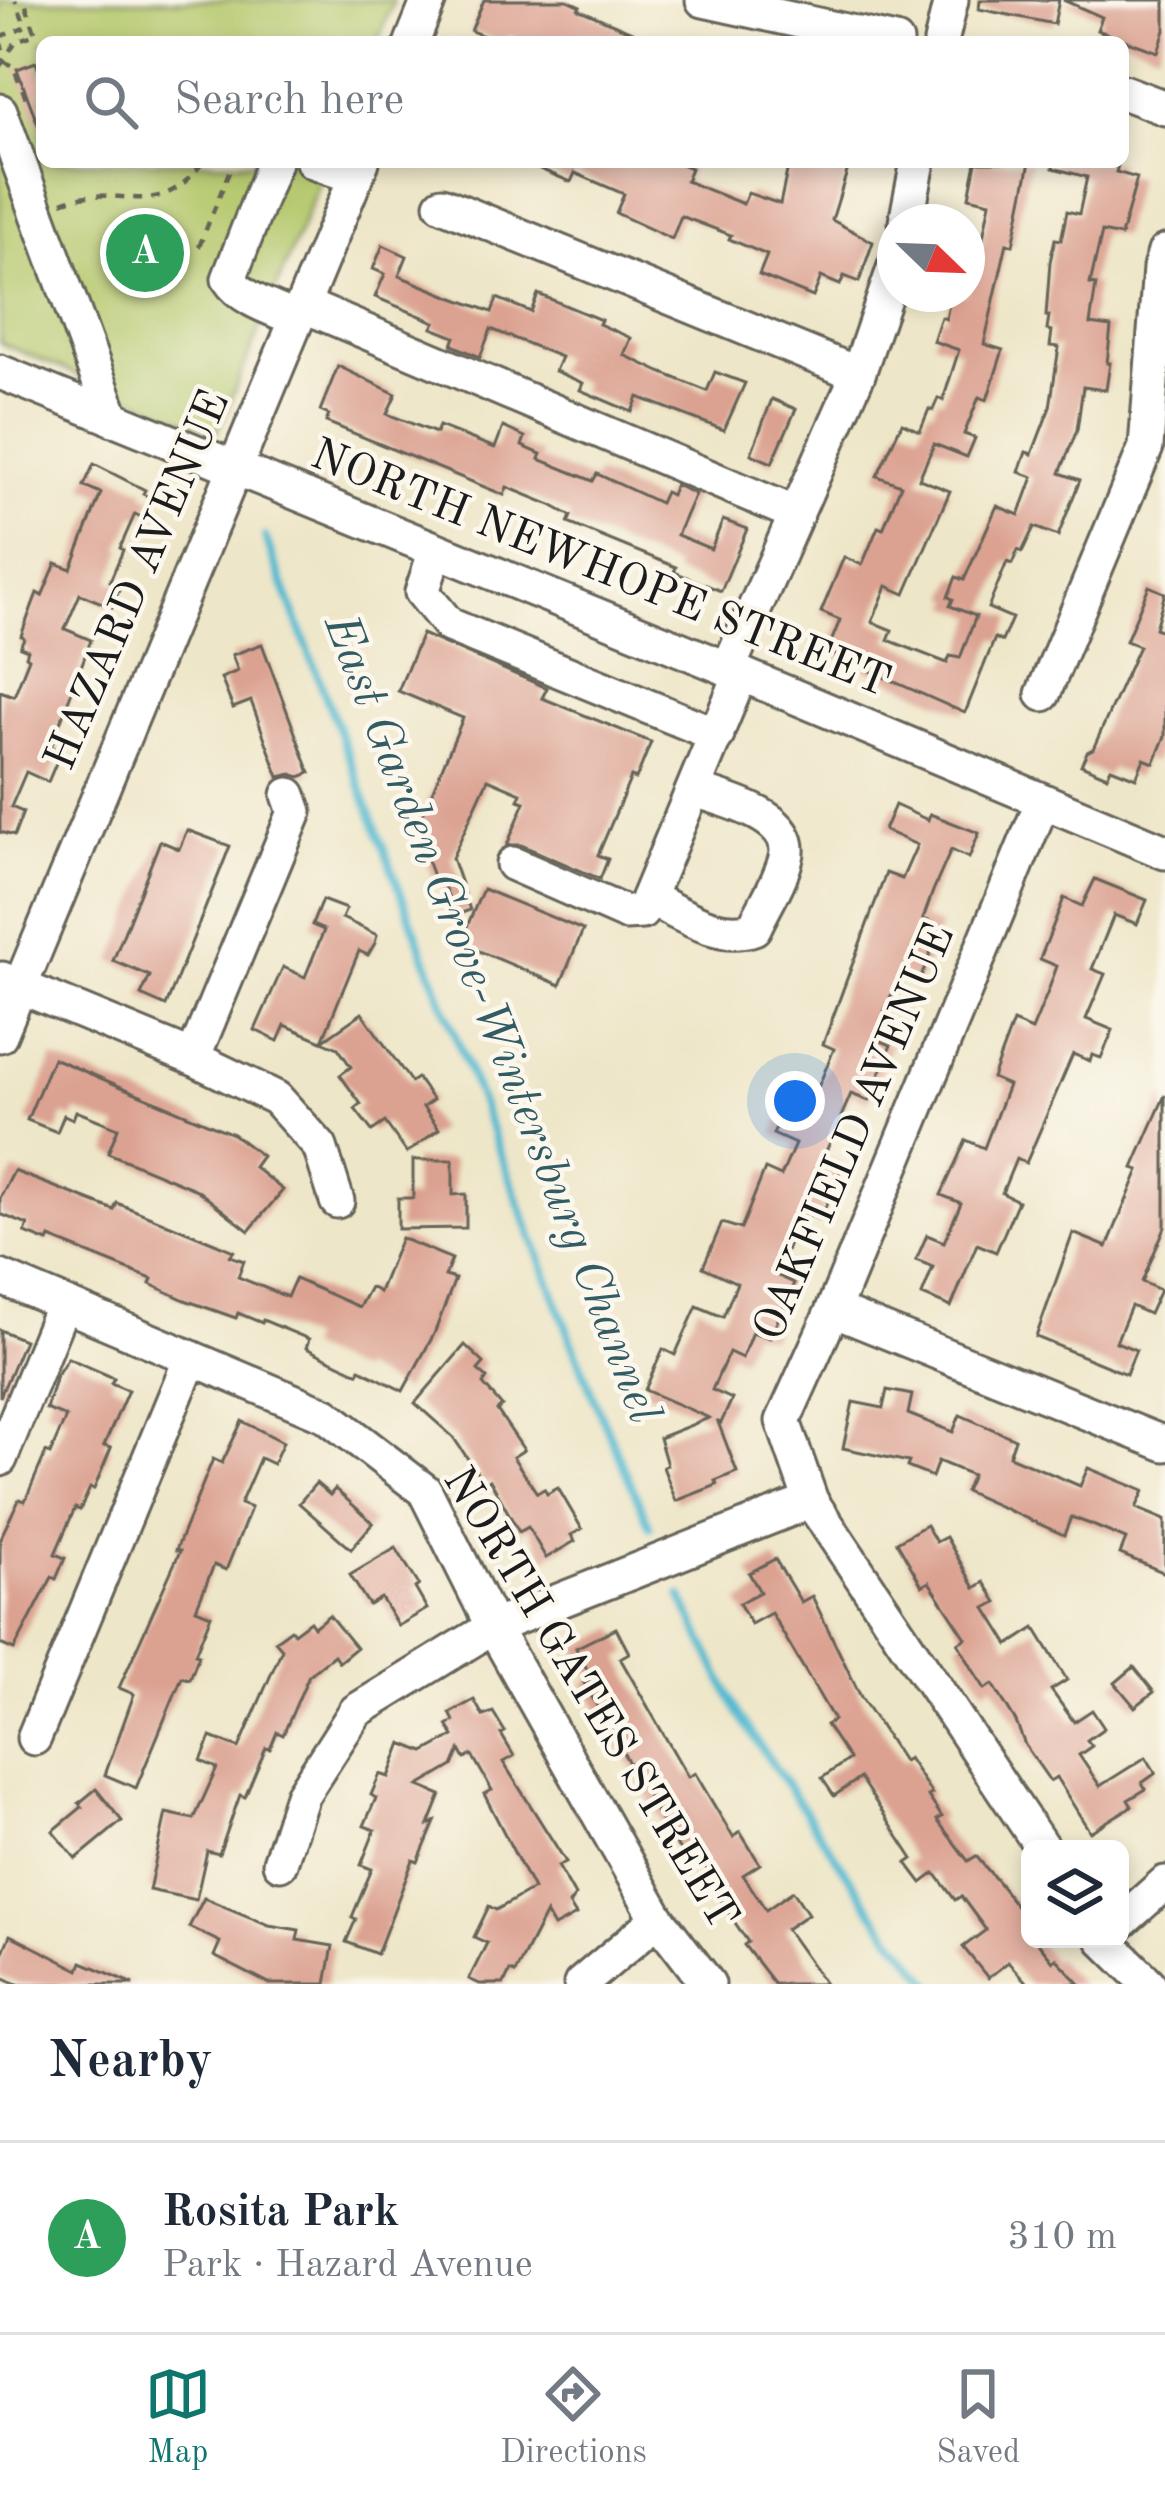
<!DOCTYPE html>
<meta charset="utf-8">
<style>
:root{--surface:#fff;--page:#f6f6f7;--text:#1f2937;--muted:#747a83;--line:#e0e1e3;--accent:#0f766e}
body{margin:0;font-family:"Old Standard TT",serif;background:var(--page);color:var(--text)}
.controls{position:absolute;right:36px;bottom:36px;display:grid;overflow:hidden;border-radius:18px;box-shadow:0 6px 18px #0003}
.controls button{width:108px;height:108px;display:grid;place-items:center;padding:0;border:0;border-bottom:3px solid var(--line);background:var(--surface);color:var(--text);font:60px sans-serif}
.compass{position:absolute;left:877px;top:204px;width:108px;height:108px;border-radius:50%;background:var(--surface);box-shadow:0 6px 18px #0003;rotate:113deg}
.you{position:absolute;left:795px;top:1101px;width:42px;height:42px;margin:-30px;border:9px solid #fff;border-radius:50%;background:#1a73e8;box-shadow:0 0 0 18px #1a73e833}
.badge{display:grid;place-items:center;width:78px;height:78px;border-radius:50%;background:var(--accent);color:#fff;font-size:39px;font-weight:700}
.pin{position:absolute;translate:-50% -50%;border:6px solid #fff;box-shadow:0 3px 12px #0006}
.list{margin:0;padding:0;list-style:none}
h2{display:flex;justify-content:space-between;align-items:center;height:156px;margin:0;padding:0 48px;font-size:51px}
h2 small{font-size:39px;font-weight:400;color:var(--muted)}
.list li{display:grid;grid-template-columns:78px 1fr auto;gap:36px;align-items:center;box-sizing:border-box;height:192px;padding:0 48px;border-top:3px solid var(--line)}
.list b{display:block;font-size:45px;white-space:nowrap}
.list p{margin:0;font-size:39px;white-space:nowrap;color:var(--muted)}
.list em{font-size:39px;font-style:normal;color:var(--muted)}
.icon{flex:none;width:66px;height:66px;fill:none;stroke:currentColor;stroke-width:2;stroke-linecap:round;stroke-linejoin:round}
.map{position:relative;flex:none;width:1165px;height:1984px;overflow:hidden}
.search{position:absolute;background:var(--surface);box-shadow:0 6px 18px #0003;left:36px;right:36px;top:36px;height:132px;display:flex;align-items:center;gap:30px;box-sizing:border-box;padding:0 42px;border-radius:18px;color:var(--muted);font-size:45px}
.sheet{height:348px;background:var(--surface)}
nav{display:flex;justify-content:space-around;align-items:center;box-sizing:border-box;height:168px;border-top:3px solid var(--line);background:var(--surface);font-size:33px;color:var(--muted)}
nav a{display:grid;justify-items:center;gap:6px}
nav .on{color:var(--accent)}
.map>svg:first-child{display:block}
</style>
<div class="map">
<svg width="1165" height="1984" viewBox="0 0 1165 1984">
<rect width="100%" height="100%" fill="#fbf7ec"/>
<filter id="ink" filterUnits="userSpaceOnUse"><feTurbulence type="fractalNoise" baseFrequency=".00833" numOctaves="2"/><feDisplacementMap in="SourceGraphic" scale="24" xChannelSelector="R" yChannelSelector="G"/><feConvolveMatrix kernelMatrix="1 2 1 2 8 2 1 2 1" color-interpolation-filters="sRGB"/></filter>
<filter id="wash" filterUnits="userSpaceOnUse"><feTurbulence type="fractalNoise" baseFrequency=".004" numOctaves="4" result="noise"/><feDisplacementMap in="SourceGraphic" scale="48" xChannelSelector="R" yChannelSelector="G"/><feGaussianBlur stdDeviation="2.7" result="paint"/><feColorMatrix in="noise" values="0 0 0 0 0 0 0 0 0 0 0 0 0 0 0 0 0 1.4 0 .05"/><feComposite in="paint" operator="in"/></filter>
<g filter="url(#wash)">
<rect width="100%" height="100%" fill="#eee6c8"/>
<!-- green -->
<polygon fill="#b3c76a" stroke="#687243" stroke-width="3" points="0,0 394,0 377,42 42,42 42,162 328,162 217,433 0,343"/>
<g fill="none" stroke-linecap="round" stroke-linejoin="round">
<!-- stream -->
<g stroke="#52bad0" stroke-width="8">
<polyline points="265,537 594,1399 650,1527"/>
<polyline points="681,1596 739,1715 880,1922 932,1984"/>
</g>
</g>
<g id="blocks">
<!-- building -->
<g fill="#dba191">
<polygon points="484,0 567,0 580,6 578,9 655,42 523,42 508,36 505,42 499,42 471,31"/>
<polygon points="980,0 1059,0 1054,24 979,9"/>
<polygon points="1063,0 1165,0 1165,30 1158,52 1097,30 1102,17"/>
<polygon points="36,62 42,79 40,130 17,69"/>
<polygon points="523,162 677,162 691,168 686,181 743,204 748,193 780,204 789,162 850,162 832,220 873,242 859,282 844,276 840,285 821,277 813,297 759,275 767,255 729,239 731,235 681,216 672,239 616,213 624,194 575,173 571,182"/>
<polygon points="976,162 1030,162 1013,245 1007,243 984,344 1003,350 987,400 979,397 964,434 975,438 967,457 934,444 919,479 950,491 905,594 887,586 872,622 892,630 888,640 947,663 950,656 960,658 976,616 950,606 953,599 948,597 956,577 964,580 997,506 1019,515 1033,477 1019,472 1026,452 1032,454 1050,407 1059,347 1050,346 1052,331 1047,330 1049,316 1046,316 1050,262 1055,239 1061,240 1067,211 1079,214 1087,177 1053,168 1054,162 1119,162 1116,172 1137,178 1121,236 1102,232 1090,284 1096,285 1090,324 1111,327 1107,363 1110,363 1106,390 1083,387 1077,430 1060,473 1080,480 1058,536 1034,527 1022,552 1018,550 1012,564 1007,562 988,608 1012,618 1002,641 995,638 965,713 827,652 840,620 821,612 844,557 862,565 878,527 883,529 901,485 877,476 902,423 920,431 929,409 933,410 938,398 943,400 959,350 933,341 941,317 946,319 951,294 967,294 973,246 981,248 990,202 969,197"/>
<polygon points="383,245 407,256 399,276 446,295 492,312 497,298 531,312 538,294 601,320 599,324 631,338 624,355 660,372 707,391 715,372 745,383 724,430 638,397 632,412 580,390 583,383 555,371 561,357 491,329 480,357 452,345 455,337 432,328 435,322 375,297 385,274 373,269"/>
<polygon points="338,366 396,394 387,414 436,433 439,426 495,448 503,427 525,437 522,446 541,454 539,459 593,481 597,474 660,503 665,492 671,495 675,485 695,494 677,535 711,549 723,520 747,529 721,591 674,572 676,567 568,523 571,516 551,505 507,487 504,495 326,422 329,415 320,411"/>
<polygon points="772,399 796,409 772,463 751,454"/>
<polygon points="94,464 145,490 143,494 152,498 143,518 135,514 120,548 123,550 110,581 121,585 112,607 80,594 65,629 91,640 51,747 61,751 48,782 26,772 11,807 23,812 14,836 0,832 0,691 14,696 29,658 26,656 28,650 20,647 24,638 21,636 37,593 42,596 56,563 71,569 101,493 84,486"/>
<polygon points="1149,586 1165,593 1155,628 1165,632 1165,736 1154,763 1144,759 1136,778 1111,768 1107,776 1081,765 1087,752 1093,749 1139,646 1126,641"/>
<polygon points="422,634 547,688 542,698 651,742 636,779 631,777 598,855 608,859 600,879 521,845 507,845 525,802 518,800 521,793 488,779 452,858 470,910 456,915 440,876 434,879 416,830 463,718 398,691"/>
<polygon points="262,644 310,773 300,777 292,774 279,777 251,701 233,708 221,678 238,671 232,655"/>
<polygon points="895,805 928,820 930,814 979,833 969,858 951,850 933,891 923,919 941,926 919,982 901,974 888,1002 874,1038 891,1045 869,1101 851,1094 824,1156 843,1164 820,1220 802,1212 776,1275 794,1283 770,1338 752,1332 742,1358 729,1352 712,1390 732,1399 721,1423 718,1422 737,1472 715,1481 717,1485 676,1501 663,1467 667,1465 659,1438 709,1418 645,1390 663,1349 675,1355 697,1306 723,1317 737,1283 703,1267 722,1223 741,1229 765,1169 781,1176 795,1144 773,1134 785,1107 806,1116 834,1049 823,1044 886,873 902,879 917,845 884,830"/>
<polygon points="187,830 230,846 166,1006 141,995 150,976 113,961 160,841 179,849"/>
<polygon points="1095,879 1147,900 1137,924 1114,915 1092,969 1105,974 1086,1019 1113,1030 1101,1058 1092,1055 1090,1061 1073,1054 1026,1163 1016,1159 1002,1193 1018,1201 996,1252 977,1244 951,1307 922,1295 933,1267 916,1260 927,1235 944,1242 961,1203 941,1195 966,1140 984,1148 1008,1085 992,1078 1013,1022 1032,1030 1047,994 1057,966 1040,959 1064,898 1082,906"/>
<polygon points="483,889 583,930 560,985 460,943"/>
<polygon points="322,900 346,909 342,918 377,935 375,943 368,955 359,951 322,1041 285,1025 278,1041 255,1030 283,967 305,977 324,930 312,925"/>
<polygon points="362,1013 411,1082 417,1078 433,1100 423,1107 439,1129 407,1153 385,1122 372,1131 355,1109 361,1104 340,1075 351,1067 338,1048 322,1041"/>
<polygon points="53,1058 233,1134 262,1156 254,1167 283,1190 249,1231 197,1190 108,1153 118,1128 76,1111 73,1119 64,1115 57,1132 27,1120"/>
<polygon points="1165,1095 1165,1227 1142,1282 1160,1290 1149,1314 1131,1306 1116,1342 1136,1350 1126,1374 1036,1337 1073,1233 1107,1247 1139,1170 1133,1168"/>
<polygon points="413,1160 453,1160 453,1195 466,1194 466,1228 398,1229 398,1198 413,1198"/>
<polygon points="14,1171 114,1210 117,1203 234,1251 230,1256 244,1261 238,1277 287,1297 295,1279 359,1307 370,1287 379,1292 401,1238 452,1259 445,1276 455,1279 434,1334 403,1391 360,1369 358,1373 306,1348 309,1339 263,1320 262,1323 238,1313 236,1318 185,1300 150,1284 152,1279 50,1238 48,1242 25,1233 28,1225 0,1214 0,1198"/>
<polygon points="0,1330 24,1340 0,1397"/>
<polygon points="465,1345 484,1363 478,1370 487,1378 483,1384 502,1406 497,1410 524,1450 513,1457 537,1493 544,1489 547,1494 558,1488 582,1529 571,1535 575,1541 546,1558 528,1527 519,1532 490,1480 485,1484 453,1437 415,1403"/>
<polygon points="68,1358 114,1378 111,1383 128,1390 104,1446 111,1448 94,1489 90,1488 80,1510 75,1508 55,1554 65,1558 56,1579 52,1577 14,1650 0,1644 0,1539 19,1499 25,1501 46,1452 50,1454 66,1417 46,1409 56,1376"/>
<polygon points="887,1390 912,1395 908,1414 953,1432 960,1415 1015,1439 1009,1456 1080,1486 1088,1468 1144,1491 1136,1508 1165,1520 1165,1573 1120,1554 1126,1539 1090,1524 1071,1517 1064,1535 965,1491 972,1475 938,1461 932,1477 907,1467 909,1462 843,1448 853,1402 883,1408"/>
<polygon points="242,1421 283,1442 273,1464 260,1458 240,1504 251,1508 226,1570 214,1565 196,1609 211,1615 195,1654 199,1655 190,1679 182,1677 136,1788 105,1775 134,1694 119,1688 180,1551 176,1550 213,1459 222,1463"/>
<polygon points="316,1483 330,1495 335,1489 373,1523 351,1549 299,1503"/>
<polygon points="926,1525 936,1542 946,1537 975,1588 984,1582 997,1602 986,1608 1009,1645 1035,1628 1067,1680 1051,1690 1074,1722 1092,1710 1104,1728 1087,1740 1092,1746 1079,1755 1100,1786 1146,1757 1156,1773 1142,1783 1146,1789 1128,1800 1132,1806 1090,1832 1056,1777 1050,1781 1025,1745 1016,1722 993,1684 985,1689 972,1668 958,1643 966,1638 939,1597 929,1582 922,1586 897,1542"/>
<polygon points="396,1548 419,1585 415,1588 427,1609 398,1626 381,1598 369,1605 350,1575"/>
<polygon points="775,1559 801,1602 812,1596 861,1697 903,1761 908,1758 932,1794 928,1796 942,1817 937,1820 968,1861 976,1856 999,1883 1026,1919 1022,1922 1030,1939 1035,1939 1053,1961 1056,1958 1080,1984 1028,1984 1008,1962 988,1978 963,1947 986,1930 961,1896 955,1900 935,1873 922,1883 907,1863 913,1859 860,1778 834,1796 822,1778 849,1759 826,1725 834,1720 771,1613 751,1624 739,1603 760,1592 749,1573"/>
<polygon points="329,1615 356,1648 339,1662 334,1655 309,1675 283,1735 277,1732 270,1749 266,1748 245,1797 240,1795 219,1854 207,1851 196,1900 149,1890 166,1813 194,1819 217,1768 201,1761 211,1737 239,1748 282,1649 275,1641 291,1629 294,1633 310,1621 314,1627"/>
<polygon points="616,1628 629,1653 620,1658 688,1777 695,1773 733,1837 740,1832 760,1864 743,1875 766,1910 793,1891 808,1914 786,1929 825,1984 774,1984 744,1945 748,1942 721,1902 726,1899 700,1858 690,1865 670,1836 584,1683 592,1679 576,1648"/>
<polygon points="1134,1667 1154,1692 1135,1707 1115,1683"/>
<polygon points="474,1700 483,1716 493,1712 505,1732 501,1734 514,1756 503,1762 566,1862 558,1866 575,1896 569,1904 576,1915 554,1927 546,1913 515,1973 510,1971 504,1984 480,1984 469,1979 487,1943 474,1937 489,1906 496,1910 533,1889 484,1794 492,1790 472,1755 465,1759 460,1750 453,1766 419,1786 441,1795 429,1825 435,1822 418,1862 413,1860 377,1954 346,1942 356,1919 352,1917 372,1869 361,1865 375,1830 364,1826 376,1798 371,1795 380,1774 389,1777 402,1743 424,1752 454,1736 447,1725 454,1721 450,1713"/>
<polygon points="96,1789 122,1821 76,1859 53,1831 82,1807 79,1803"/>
<polygon points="204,1898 269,1925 299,1930 297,1940 333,1946 326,1984 269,1984 214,1956 220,1942 189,1927"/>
<polygon points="10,1935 79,1970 82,1962 134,1984 18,1984 0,1976 0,1959"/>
</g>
</g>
</g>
<g filter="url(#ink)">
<use href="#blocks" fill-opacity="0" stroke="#666358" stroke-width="3"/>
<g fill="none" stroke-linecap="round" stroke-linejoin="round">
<defs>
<g id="minor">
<polyline points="703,0 896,42"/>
<polyline points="412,42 429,0"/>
<polyline points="941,42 951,0"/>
<polyline points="1123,92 1165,108"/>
<polyline points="0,111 113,419"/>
<path d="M 274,162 L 229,279 C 242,300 274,309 297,319"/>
<polyline points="313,162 356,177"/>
<polyline points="442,204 858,374"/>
<polyline points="906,222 918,162"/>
<polyline points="303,305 796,514"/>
<polyline points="0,372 741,674 1165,852"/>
<polyline points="436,550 422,592 449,625 717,735"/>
<polyline points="728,669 858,374 895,266"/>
<polyline points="1043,694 1146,447 1160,268 1165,252"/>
<polyline points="513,864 625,913 642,912 741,674"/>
<path d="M 648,898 C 681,913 718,941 754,928 C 764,906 780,882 786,858 C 797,816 723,800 695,790"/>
<polyline points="2,979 193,1058 276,1098 320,1147 337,1201"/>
<polyline points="0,1035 362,162"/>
<polyline points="193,1058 295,812 289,795"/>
<polyline points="0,1277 326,1415 425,1491 493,1627 658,1919 708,1984"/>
<polyline points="833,1310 1165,1444"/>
<polyline points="0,1459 63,1304"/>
<polyline points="34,1738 191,1358"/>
<polyline points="1043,1849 811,1501 783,1421 833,1310 1043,801"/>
<polyline points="280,1863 302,1795 356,1711 493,1627 811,1501"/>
<polyline points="1120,1923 1165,1883"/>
<polyline points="1103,1939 1149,1984"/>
<polyline points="581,1984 658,1919"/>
</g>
</defs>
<!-- minor casing -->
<use href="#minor" stroke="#666358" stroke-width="39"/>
<!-- path -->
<g stroke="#666358" stroke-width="4.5" stroke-dasharray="9 9" stroke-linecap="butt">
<polyline points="0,37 26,26 15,0"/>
<polyline points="0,41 6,58"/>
<polyline points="3,61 13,66 26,98"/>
<polyline points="0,66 16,41 36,34 24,0"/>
<path d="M 62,202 C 120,180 154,227 203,162"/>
<polyline points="199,247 233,162"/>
</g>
<!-- minor -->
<use href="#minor" stroke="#fff" stroke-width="33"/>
</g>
</g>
<g text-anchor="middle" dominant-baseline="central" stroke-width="9" stroke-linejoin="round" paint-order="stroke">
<!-- street labels -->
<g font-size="45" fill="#1c1c1c" stroke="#fbf7ec">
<text transform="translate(600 570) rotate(22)">NORTH NEWHOPE STREET</text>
<text transform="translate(139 581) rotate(-67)">HAZARD AVENUE</text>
<text transform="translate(856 1133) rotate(-67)">OAKFIELD AVENUE</text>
<text transform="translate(589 1699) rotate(59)">NORTH GATES STREET</text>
</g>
<!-- water labels -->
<g font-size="48" font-style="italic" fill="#325b64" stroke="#fbf7ec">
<text transform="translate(491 1019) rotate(69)">East Garden Grove-Wintersburg Channel</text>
</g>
</g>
</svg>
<div class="controls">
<button><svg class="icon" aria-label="layers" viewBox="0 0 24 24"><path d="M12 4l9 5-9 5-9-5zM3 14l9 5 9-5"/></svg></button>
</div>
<svg class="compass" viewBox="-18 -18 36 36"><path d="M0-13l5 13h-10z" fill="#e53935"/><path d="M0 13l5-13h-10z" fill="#747a83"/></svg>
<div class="you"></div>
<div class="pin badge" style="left:145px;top:253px;background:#2e9e5b">A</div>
<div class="search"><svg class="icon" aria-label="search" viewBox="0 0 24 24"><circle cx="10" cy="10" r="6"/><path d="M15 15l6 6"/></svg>Search here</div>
</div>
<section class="sheet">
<h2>Nearby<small></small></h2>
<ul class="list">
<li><span class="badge" style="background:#2e9e5b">A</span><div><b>Rosita Park</b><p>Park · Hazard Avenue</p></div><em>310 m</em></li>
</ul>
</section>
<nav>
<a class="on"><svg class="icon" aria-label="map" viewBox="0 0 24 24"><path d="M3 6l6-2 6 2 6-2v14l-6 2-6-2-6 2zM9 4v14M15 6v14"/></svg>Map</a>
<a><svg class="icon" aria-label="directions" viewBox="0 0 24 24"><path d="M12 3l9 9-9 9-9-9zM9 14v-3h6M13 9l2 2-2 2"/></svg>Directions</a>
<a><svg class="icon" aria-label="saved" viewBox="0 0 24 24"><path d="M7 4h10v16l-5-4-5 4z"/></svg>Saved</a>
</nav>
